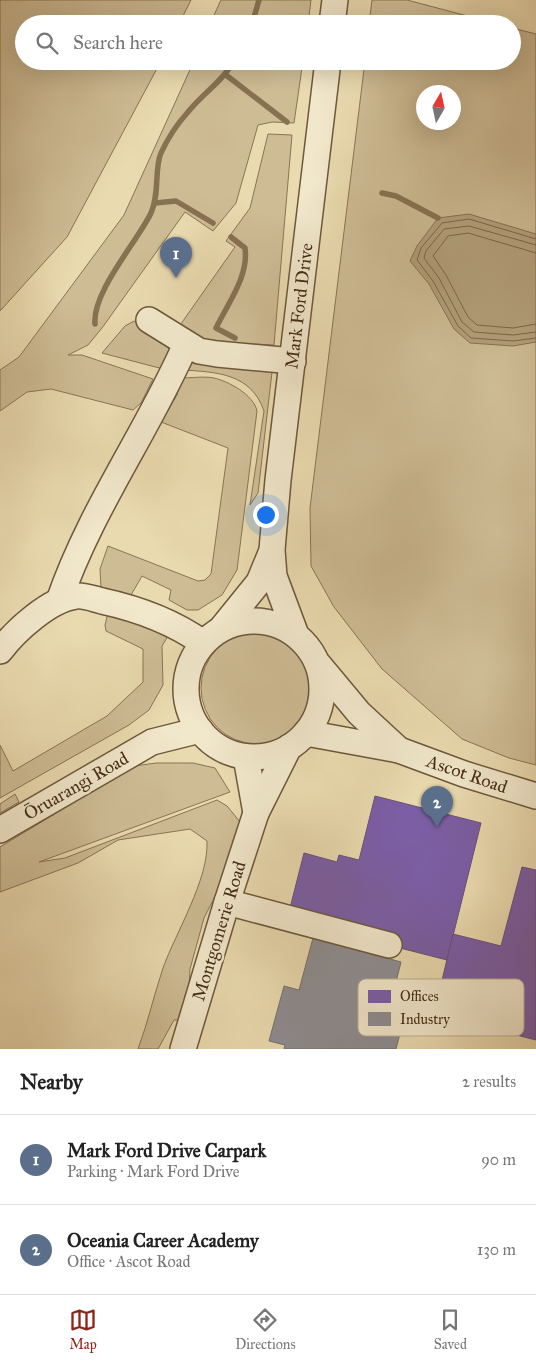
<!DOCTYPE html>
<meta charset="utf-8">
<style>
:root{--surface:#fff;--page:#f6f6f6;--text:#222;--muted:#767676;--line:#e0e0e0;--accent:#8f2418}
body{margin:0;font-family:"IM FELL Great Primer",serif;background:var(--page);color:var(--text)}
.compass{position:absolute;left:416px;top:85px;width:45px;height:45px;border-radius:50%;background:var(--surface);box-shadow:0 5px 20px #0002;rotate:9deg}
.you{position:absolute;left:265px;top:514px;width:18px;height:18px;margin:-12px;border:4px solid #fff;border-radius:50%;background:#1a73e8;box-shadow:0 0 0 8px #1a73e833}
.badge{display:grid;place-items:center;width:32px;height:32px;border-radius:50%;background:var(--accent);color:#fff;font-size:16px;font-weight:700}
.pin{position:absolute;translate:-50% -41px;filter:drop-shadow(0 1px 2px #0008)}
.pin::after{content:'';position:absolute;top:26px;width:18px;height:15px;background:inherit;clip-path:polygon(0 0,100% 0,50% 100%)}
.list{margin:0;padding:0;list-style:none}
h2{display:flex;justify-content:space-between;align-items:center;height:65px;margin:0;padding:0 20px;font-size:21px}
h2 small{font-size:16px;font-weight:400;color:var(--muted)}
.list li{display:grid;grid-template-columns:32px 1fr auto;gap:15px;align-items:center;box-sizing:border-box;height:90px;padding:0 20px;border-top:1px solid var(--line)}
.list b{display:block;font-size:19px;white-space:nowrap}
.list p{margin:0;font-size:16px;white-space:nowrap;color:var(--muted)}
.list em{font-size:16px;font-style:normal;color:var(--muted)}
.icon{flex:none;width:28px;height:28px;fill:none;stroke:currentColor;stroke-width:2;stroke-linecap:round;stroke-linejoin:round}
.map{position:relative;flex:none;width:536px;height:1049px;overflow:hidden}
.search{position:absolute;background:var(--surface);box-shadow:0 5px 20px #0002;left:15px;right:15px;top:15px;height:55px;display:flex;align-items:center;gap:12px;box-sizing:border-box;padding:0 18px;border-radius:28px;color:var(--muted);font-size:19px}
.sheet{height:245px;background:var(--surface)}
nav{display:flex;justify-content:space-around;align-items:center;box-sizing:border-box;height:70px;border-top:1px solid var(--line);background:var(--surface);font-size:14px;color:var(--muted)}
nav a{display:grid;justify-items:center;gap:2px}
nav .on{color:var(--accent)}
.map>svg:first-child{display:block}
</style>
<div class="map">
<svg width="536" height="1049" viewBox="0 0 536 1049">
<rect width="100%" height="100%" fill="#eadaaf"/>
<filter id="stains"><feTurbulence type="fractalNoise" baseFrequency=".004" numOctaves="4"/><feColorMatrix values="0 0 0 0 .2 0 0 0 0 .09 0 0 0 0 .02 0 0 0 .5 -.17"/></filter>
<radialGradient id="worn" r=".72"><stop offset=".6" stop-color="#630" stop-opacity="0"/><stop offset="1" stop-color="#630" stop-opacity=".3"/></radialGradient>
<!-- green -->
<g fill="#cebc95" stroke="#8a7454" fill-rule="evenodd">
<polygon points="0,0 191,0 179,24 24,24 24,61 161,61 67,237 0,311"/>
<polygon points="221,0 311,0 308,24 210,24"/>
<polygon points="372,0 407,0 498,24 369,24"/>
<path d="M 512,28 L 536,34 L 536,765 L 509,758 L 462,739 L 382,669 L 334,607 L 311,566 L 310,508 L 365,61 L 512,61 ZM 424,92 L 454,92 L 454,122 L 424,122 Z"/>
<polygon points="194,61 303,61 294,123 272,122 258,125 236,203 213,231 185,212 102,328 88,345 68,355 82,355 153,379 141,403 133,410 51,389 27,392 0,411 0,370 19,357 124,215"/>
<polygon points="268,134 292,135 274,345 207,342 178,328 235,247 226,241 250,208"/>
<polygon points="134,321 167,344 170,350 167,370 102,353 125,326"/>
<path d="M 193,358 L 226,367 L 266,369 L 272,372 L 258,493 L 250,505 L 264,411 C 251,373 216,372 182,370 Z"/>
<path d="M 181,378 C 191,378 204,376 214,378 C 228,381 254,395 257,411 L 237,570 L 222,595 L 198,610 L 187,610 L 169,600 L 171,590 L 142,576 L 131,595 L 101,588 L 100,569 L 108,546 L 198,581 L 205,580 L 211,574 L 228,448 L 161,422 L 177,395 Z"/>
<polygon points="108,613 125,615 168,636 162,646 163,685 149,710 129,725 0,798 0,745 13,771 107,716 143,682 143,649 106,631 105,625"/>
<circle cx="257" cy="688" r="56"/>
<path d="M 156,763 L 193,763 L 215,768 L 230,792 L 39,862 L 65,858 L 217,800 L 227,806 L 241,823 L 228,871 L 204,918 L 190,969 L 189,989 L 180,1020 L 174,1020 L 158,1049 L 138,1049 C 148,1022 154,995 163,968 C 176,932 209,879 207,841 L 190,829 L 118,840 L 78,863 L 0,892 L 0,847 L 134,766 Z"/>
<polygon points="15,794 19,802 0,813 0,804"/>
</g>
<!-- water -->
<polygon fill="#b29f7a" stroke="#867151" points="469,214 536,234 536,342 513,346 470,343 454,329 429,284 410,261 417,246 438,218"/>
<!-- offices -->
<g fill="#7b5ea7" stroke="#6b4f7b">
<polygon points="375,796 481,823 447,960 396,947 399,935 290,908 304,853 337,862 339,855 359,860"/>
<polygon points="522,867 536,870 536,1040 434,1014 453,934 501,946"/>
</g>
<!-- industry -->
<polygon fill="#8d8d92" stroke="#77706c" points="313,938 401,962 388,1014 404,1018 396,1049 284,1049 285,1045 269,1041 284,986 299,990"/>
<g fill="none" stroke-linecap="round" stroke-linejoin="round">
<!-- shore -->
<g stroke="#7c6647" stroke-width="1">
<polyline points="536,239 469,219 442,223 421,248 417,260 433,281 458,326 471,338 513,341 536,338"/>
<polyline points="536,245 469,226 444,229 426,251 424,258 439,278 462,322 474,332 513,335 536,332"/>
<polyline points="536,253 468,233 448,236 433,256 446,275 468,317 477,325 513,328 536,324"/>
</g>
<!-- stream -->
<g stroke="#867151" stroke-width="5.5">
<polyline points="252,24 259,0"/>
<polyline points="226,75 287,122"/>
<polyline points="382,193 396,196 438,218"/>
<polyline points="155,203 176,201 213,223"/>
<path d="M 231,237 L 245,248 C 249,276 228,303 216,328 L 235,338"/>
<path d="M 95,324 C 92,292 137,242 151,213 C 160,193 154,169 161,153 C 167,140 178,123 188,112 C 203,93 222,82 234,61"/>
</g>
<defs>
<g id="minor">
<polyline points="332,24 335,0"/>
<polyline points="149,320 199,351 217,354 293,361"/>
<path d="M 59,601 C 90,510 148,431 186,344"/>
<circle cx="254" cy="689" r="68"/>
<polyline points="221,629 259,582 271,553"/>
<polyline points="296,635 274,576 272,550 278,480 328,61"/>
<path d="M 0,651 C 15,631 50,599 76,596 C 84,595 94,599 102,601 C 139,609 172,621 203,643"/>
<polyline points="319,665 359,713 399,750"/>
<polyline points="306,733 399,750 464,774 536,796"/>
<polyline points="246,757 256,813"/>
<polyline points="0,830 152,742 200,730"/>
<polyline points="227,902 389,945"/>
<polyline points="183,1049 227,902 256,813 289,747"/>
</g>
</defs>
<!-- minor casing -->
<use href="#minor" stroke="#6e583b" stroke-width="28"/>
<!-- minor -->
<use href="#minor" stroke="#f1e7cb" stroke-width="25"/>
</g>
<g text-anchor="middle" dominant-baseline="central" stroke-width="5" stroke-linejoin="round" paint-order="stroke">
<!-- street labels -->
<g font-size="18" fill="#452c14" stroke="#f1e7cb">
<text transform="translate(299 306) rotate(-83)">Mark Ford Drive</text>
<text transform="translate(467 774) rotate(19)">Ascot Road</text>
<text transform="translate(76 786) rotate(-30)">Ōruarangi Road</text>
<text transform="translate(219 931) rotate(-73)">Montgomerie Road</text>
</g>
</g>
<!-- legend -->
<rect x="358" y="979" width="166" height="57" rx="8" fill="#f1e7cb" stroke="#bdaf94" stroke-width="1"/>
<rect x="368" y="990" width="23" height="13" fill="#7b5ea7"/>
<rect x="368" y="1012" width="23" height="14" fill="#8d8d92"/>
<g font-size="14" fill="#452c14">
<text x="400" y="1001">Offices</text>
<text x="400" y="1024">Industry</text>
</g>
<rect width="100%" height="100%" filter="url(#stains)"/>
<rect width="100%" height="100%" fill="url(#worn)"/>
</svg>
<svg class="compass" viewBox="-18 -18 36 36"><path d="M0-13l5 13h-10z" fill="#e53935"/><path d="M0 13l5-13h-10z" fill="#767676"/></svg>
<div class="you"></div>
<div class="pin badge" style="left:176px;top:278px;background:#5c6f8a">1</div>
<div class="pin badge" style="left:437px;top:827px;background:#5c6f8a">2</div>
<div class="search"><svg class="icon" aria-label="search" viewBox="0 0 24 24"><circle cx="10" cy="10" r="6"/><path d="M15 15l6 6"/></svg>Search here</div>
</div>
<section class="sheet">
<h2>Nearby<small>2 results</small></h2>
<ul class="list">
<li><span class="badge" style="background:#5c6f8a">1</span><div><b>Mark Ford Drive Carpark</b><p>Parking · Mark Ford Drive</p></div><em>90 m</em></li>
<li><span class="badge" style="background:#5c6f8a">2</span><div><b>Oceania Career Academy</b><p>Office · Ascot Road</p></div><em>130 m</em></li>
</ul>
</section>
<nav>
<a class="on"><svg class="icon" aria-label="map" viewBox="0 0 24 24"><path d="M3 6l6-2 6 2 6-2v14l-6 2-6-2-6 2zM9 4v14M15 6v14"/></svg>Map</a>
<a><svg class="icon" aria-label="directions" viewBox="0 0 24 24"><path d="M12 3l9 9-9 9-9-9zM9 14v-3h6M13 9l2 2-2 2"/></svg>Directions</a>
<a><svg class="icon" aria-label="saved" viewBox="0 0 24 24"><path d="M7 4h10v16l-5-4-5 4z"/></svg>Saved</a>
</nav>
